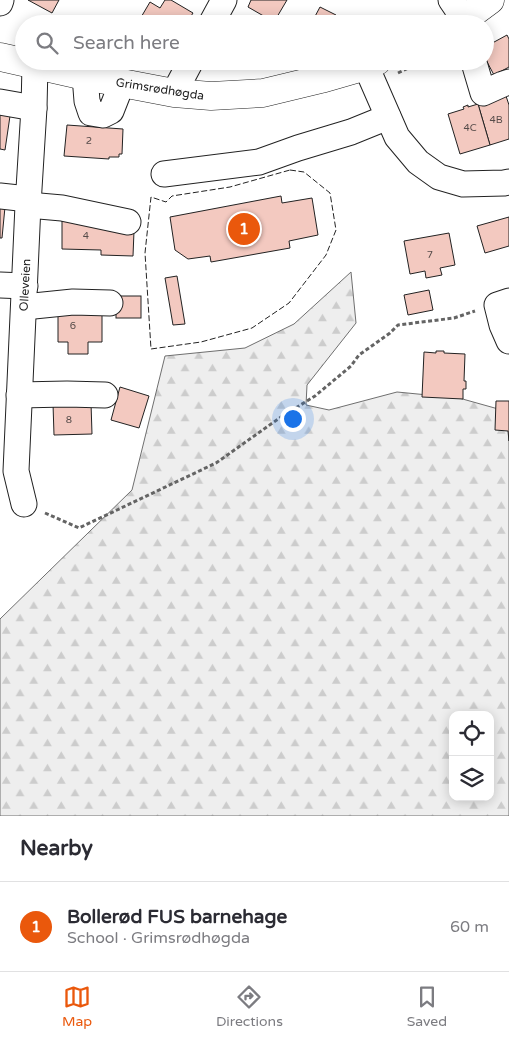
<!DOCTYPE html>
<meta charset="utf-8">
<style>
:root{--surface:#fff;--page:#f2f2f3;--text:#2b2b33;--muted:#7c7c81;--line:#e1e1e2;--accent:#ea580c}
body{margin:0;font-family:"Varela Round",sans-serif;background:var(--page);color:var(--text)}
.controls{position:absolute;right:15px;bottom:15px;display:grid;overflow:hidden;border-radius:10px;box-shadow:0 2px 12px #0003}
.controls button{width:45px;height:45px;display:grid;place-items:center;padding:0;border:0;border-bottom:1px solid var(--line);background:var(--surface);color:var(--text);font:25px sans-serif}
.you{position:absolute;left:292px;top:418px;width:18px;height:18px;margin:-12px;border:4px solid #fff;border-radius:50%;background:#1a73e8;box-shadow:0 0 0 8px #1a73e833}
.badge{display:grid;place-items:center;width:32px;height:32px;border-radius:50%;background:var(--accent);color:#fff;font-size:16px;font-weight:700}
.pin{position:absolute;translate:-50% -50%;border:2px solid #fff;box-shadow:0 1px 5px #0006}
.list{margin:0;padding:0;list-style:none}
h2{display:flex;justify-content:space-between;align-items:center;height:65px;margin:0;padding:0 20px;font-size:21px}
h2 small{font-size:16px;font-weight:400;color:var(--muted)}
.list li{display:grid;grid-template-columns:32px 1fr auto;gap:15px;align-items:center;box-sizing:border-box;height:90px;padding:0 20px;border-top:1px solid var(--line)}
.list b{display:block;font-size:19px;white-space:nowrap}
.list p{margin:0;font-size:16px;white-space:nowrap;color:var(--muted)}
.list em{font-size:16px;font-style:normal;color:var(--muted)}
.icon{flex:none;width:28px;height:28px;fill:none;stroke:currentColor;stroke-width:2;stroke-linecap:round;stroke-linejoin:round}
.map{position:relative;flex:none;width:509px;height:816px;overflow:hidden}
.search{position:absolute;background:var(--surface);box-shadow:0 2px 12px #0003;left:15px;right:15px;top:15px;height:55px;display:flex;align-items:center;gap:12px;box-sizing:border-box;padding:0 18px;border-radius:28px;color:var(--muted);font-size:19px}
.sheet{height:155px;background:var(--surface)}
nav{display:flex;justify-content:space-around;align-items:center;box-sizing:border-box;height:70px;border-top:1px solid var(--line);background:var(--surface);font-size:14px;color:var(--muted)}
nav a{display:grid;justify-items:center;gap:2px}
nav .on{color:var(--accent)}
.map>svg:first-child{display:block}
</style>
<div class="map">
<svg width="509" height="816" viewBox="0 0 509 816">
<defs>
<pattern id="forest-firs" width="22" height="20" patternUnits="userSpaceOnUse" patternTransform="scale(1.25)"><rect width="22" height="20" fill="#eee"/><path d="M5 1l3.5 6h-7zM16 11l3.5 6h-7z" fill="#ccc"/></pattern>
</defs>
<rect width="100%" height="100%" fill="#fff"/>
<!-- forest -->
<path fill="url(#forest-firs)" stroke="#6f6f6f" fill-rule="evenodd" d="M 351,272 L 356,323 L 307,385 L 306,405 L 329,410 L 397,392 L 459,398 L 509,412 L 509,816 L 0,816 L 0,619 L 132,490 L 165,356 L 245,348 L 294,324 ZM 453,715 L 490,715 L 490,797 L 453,797 Z"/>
<!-- building -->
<g fill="#f3c9c0" stroke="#222">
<polygon points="28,0 59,0 52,13"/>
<polygon points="165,0 171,0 193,13 186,24 141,24 143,20 140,19 150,2 160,8"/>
<polygon points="251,0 287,0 274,22 248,7"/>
<polygon points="320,7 336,15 331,24 315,24 312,22"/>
<polygon points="507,35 509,39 509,67 494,75 485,58 485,47"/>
<polygon points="506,96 509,105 509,139 490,145 478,104"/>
<polygon points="478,104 490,145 460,154 448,114 464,109 463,107 468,105 468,107"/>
<polygon points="0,114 10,116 5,150 0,149"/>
<polygon points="67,125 123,129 122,154 119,154 119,157 109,157 109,159 64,156"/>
<polygon points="281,196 282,203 312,198 318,235 289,241 290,248 211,262 210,256 188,259 175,250 170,217"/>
<polygon points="0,207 5,207 2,238 0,238"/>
<polygon points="509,217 509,246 485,253 477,226"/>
<polygon points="62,219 134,231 133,256 101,255 101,250 62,249"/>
<polygon points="449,233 455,265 440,268 442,275 426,278 425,271 410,274 404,241"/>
<polygon points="177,276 185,324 173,325 165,278"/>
<polygon points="429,290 433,310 408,315 404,295"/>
<rect x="116" y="296" width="25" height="22"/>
<polygon points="58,311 102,311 102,342 88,342 88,354 68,354 68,342 58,342"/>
<polygon points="436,351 444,351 444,353 465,354 464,381 466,381 466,389 463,389 463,399 422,397 424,352 436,353"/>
<polygon points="120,387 149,396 139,428 111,420"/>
<polygon points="496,401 509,401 509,441 508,431 495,430"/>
<polygon points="91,403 92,434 54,435 53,404"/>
</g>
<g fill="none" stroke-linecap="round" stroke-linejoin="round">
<defs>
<g id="minor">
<polyline points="451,0 464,19"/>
<polyline points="0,3 1,0"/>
<polyline points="211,24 224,0"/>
<polyline points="366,66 397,137 418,162 439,177 463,184 504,183 509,182"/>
<polyline points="475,66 483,93 503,84 509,82"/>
<polyline points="85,76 87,101 91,113 103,115 111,111 122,83"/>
<polyline points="174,93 191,61"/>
<polyline points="0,102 34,108"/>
<polyline points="164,174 259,162 298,148 351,132 388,117"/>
<polyline points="0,196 28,199"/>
<polyline points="28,205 62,208 128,222"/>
<polyline points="0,285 25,286"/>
<polyline points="509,301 497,305 502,325 509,341"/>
<polyline points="24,307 73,302 110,303"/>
<polyline points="19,395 67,394 105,395"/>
<polyline points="24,504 16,471 28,205 34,108 35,65"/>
</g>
<g id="major">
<polyline points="456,24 467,17 490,0"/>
<polyline points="0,57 85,76 174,93 211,96 263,93 321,79 366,66 377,61"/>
</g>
</defs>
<!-- minor casing -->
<use href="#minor" stroke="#222" stroke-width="27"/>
<!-- major casing -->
<use href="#major" stroke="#222" stroke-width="29"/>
<!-- path -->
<g stroke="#646464" stroke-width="3" stroke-dasharray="4 2.5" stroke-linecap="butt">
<polyline points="398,73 423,61"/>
<polyline points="45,513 79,528 216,463 281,417 315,396 351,366 359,355 390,333 398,325 454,318 475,311"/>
</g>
<!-- minor -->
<use href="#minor" stroke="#fff" stroke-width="25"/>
<!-- major -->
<use href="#major" stroke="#fff" stroke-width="28"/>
<!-- fence -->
<polygon stroke="#222" stroke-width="1" stroke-dasharray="6 2.5" stroke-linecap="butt" points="290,170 304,172 330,193 336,230 326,255 289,303 252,328 201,342 151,349 145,253 151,197 166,202 172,196 230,187"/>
</g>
<g text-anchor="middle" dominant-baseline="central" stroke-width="4" stroke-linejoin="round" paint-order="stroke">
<!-- number labels -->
<g font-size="10" fill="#564c4a">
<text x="496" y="120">4B</text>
<text x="470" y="128">4C</text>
<text x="89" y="141">2</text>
<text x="86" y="236">4</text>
<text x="430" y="255">7</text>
<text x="73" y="326">6</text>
<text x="69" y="420">8</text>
</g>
<!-- street labels -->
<g font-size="12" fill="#222" stroke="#fff">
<text transform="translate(160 89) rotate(9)">Grimsrødhøgda</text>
<text transform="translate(25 285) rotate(-87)">Olleveien</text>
</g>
</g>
</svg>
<div class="controls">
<button><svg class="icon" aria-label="locate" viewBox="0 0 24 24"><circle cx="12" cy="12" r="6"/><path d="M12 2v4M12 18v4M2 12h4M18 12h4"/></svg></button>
<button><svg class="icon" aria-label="layers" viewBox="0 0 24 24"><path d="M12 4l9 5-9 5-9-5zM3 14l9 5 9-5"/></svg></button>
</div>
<div class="you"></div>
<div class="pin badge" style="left:244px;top:229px">1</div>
<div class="search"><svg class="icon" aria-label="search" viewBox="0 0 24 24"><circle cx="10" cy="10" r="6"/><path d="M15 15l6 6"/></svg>Search here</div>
</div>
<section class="sheet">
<h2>Nearby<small></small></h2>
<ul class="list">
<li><span class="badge">1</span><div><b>Bollerød FUS barnehage</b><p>School · Grimsrødhøgda</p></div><em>60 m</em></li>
</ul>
</section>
<nav>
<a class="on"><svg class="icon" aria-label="map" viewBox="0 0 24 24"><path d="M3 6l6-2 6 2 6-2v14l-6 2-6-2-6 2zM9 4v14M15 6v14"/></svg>Map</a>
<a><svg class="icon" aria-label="directions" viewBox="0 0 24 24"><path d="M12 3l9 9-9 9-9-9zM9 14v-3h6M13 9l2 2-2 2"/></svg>Directions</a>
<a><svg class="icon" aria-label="saved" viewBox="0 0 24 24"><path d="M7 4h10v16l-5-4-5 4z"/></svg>Saved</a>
</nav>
